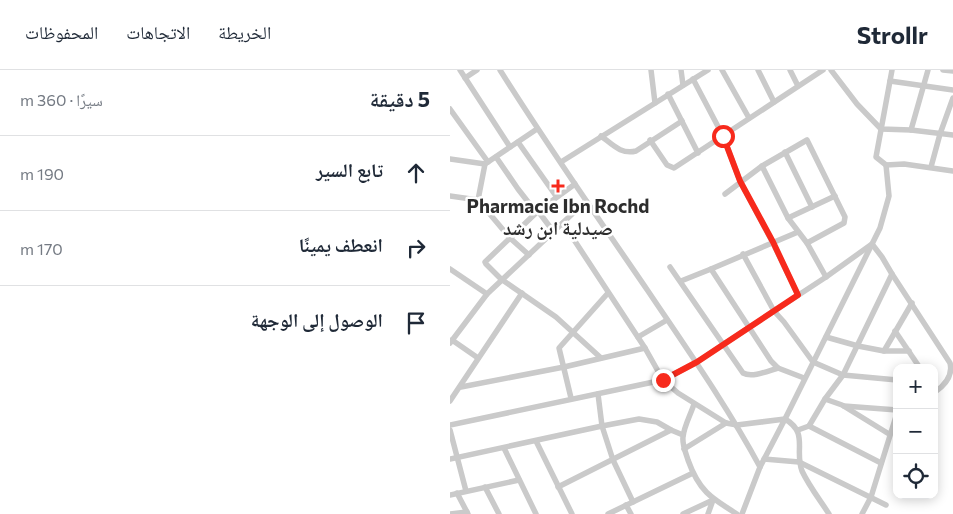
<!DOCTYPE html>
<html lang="ar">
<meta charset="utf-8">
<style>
:root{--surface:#fff;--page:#f2f2f3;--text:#1f2937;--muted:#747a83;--line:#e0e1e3}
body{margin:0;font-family:Commissioner,"Noto Naskh Arabic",sans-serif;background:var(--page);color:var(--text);direction:rtl}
.controls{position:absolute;right:15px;bottom:15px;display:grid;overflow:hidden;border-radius:10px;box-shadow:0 2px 12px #0003}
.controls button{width:45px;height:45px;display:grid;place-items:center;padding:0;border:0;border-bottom:1px solid var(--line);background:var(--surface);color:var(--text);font:25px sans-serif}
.stop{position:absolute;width:15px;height:15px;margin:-11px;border:4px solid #f72a1c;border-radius:50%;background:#fff}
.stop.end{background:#f72a1c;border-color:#fff;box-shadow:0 1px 5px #0008}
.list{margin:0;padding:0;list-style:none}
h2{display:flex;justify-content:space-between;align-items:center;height:65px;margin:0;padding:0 20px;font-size:21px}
h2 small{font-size:16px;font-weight:400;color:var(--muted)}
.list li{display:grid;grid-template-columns:32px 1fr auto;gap:15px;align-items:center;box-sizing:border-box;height:75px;padding:0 20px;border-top:1px solid var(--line)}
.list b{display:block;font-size:19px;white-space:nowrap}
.list em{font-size:16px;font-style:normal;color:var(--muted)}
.icon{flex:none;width:28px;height:28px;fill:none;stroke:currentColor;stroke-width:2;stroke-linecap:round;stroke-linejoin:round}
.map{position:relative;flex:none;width:503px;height:444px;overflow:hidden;direction:ltr}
header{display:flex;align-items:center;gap:30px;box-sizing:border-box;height:70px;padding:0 25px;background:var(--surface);border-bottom:1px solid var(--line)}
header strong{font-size:24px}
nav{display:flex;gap:28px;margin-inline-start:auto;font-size:18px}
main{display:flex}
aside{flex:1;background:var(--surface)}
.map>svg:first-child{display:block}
</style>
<header>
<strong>Strollr</strong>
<nav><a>الخريطة</a><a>الاتجاهات</a><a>المحفوظات</a></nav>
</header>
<main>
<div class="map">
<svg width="503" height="444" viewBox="0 0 503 444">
<rect width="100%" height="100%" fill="#fff"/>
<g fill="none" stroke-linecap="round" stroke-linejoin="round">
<!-- minor -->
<g stroke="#cacaca" stroke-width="5.5">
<polyline points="10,0 60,77"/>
<path d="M 50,0 C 97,75 148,148 198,221 C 237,279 277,336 310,397"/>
<polyline points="201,0 205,33"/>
<polyline points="231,0 233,15"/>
<polyline points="272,0 299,48"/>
<polyline points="308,0 324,32"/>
<polyline points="340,0 348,16"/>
<polyline points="381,0 407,34 431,59 461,60 503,65"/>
<polyline points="493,0 503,1"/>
<polyline points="15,8 27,0"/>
<polyline points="243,9 273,66 290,111 323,173 348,225"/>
<polyline points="440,11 503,20"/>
<polyline points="218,24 248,83"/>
<polyline points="0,39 38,92"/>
<polyline points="461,60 478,0"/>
<path d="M 151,66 C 162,74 171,85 186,81 L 232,51"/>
<polyline points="200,70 217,95 224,98 373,0"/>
<polyline points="68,72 106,126"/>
<polyline points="335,82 362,137"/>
<polyline points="46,87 68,119 82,137 88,141 103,161"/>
<polyline points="0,89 35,94 87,59"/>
<polyline points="111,92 258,0"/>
<polyline points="35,94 28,130 60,168 79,185"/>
<polyline points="436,95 454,94 503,101"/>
<polyline points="312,96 338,148 357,173 376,207"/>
<polyline points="481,97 490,64 503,28"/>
<polyline points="125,114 88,141 35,192 36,194 51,209 106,247 151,288"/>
<polyline points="275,124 312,96 357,70 395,147 394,153 357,173"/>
<polyline points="0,126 28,130"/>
<polyline points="338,148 385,126"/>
<polyline points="113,153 195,278 213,310 228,323 276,353 287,355 335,349 310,397 292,444"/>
<polyline points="293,184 324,241 334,252 363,292 393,305 447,310"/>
<path d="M 220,197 L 293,303 C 302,308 318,301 328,298"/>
<polyline points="0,199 37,224"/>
<polyline points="261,199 348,162"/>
<polyline points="231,211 261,199 321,291 328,298 354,308"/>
<polyline points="445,261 470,298"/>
<polyline points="188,267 217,250"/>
<polyline points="376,267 408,276 434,281 462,233"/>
<polyline points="2,270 28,288"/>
<polyline points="0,273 37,224 136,131"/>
<polyline points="434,281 459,281"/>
<polyline points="11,317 114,297 195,278"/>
<polyline points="148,324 152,356 163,390 183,432"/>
<polyline points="121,328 109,278 158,223"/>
<polyline points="375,329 392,335 439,364"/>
<polyline points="0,331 72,223"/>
<path d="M 244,334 C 241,344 234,356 233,367 C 232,375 236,383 238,390 C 249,421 261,428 287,444"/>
<polyline points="394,336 447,340"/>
<path d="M 0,355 L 213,310 L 247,292 L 274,274 L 376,207 L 422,174 L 432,187 L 442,204 L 500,293 C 503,305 495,315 485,322"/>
<polyline points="359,356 375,329 393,305 442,204"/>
<polyline points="0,360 16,421"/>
<polyline points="348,360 359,356 431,393"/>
<polyline points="86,371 122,444"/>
<polyline points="54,378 86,444"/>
<polyline points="234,379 276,353"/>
<polyline points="0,389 152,356 189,349 207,352 221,360"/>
<polyline points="314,389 349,392 436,435"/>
<polyline points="35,417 49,444"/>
<polyline points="108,417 221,360 233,365"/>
<polyline points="7,423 18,444"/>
<polyline points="0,425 69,410"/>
<polyline points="176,435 181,444"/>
<polyline points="0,444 17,442"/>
<polyline points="158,444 243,403"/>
<polyline points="233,444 263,430"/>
<polyline points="258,444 263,430"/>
<path d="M 379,444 C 370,430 359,416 352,401 C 344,380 359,363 335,349 L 430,158 L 439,126 L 436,95 L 426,87 L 442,0"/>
<polyline points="412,444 421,427 447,343"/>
</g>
</g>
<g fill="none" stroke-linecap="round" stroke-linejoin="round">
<!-- route -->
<polyline stroke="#f72a1c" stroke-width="6" points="213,310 247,292 348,225 323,172 290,111 273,66"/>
</g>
<!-- markers -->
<path fill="#f72a1c" stroke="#fff" stroke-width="2" d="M105.5 108.5h5v5h5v5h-5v5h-5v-5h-5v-5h5z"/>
<g text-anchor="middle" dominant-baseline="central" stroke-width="5" stroke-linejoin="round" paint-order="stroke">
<!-- poi labels -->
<g font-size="19" font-weight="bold" fill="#2d2d2d" stroke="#fff">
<text x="108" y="135">Pharmacie Ibn Rochd<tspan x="108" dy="22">صيدلية ابن رشد</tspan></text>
</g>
</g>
</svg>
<div class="controls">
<button>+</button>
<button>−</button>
<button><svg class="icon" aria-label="locate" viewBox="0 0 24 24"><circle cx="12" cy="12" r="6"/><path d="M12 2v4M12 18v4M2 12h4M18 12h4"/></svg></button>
</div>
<div class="stop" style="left:273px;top:66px"></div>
<div class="stop end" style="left:213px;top:310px"></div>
</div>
<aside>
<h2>5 دقيقة<small>سيرًا · 360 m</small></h2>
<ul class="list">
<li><svg class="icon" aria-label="ahead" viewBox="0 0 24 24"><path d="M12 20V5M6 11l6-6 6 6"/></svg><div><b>تابع السير</b></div><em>190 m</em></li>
<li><svg class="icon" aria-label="right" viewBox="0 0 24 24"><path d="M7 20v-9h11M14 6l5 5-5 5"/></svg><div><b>انعطف يمينًا</b></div><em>170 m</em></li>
<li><svg class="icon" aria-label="arrive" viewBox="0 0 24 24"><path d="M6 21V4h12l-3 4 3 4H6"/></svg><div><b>الوصول إلى الوجهة</b></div></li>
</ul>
</aside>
</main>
